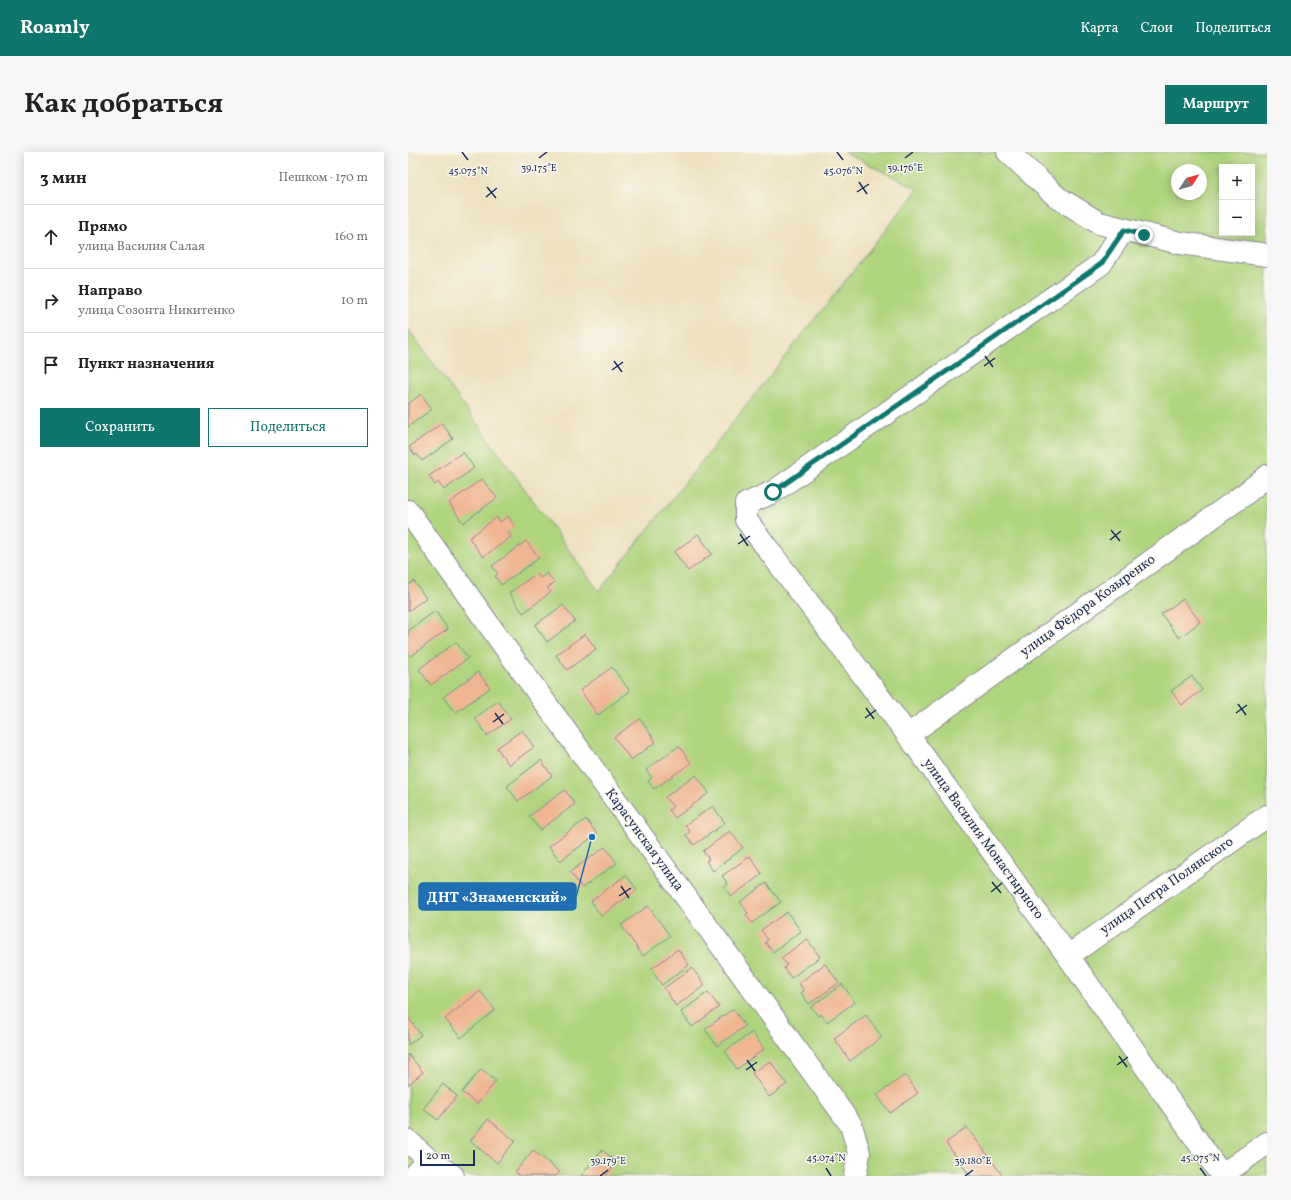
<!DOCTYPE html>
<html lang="ru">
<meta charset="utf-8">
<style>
:root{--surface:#fff;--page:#f6f6f6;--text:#222;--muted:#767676;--line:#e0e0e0;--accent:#0f766e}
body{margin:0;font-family:Vollkorn,serif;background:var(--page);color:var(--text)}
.controls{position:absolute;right:12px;top:12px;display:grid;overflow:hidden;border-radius:0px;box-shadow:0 2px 10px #0003}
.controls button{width:36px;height:36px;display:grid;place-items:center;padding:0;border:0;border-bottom:1px solid var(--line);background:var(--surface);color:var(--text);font:20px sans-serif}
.compass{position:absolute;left:763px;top:12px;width:36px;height:36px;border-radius:50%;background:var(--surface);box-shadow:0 2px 10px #0003;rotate:54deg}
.scale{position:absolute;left:12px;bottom:10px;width:55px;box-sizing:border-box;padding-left:4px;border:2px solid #1b2f5e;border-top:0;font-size:11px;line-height:14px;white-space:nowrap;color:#1b2f5e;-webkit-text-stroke:3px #fbf7ec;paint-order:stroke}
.stop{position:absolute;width:12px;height:12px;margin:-9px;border:3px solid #0f766e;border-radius:50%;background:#fff}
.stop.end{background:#0f766e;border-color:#fff;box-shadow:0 1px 4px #0008}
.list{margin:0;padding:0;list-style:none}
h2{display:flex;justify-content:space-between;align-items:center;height:52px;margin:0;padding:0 16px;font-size:17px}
h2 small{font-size:13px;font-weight:400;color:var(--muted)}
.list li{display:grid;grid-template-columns:26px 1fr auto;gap:12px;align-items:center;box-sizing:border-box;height:64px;padding:0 16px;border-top:1px solid var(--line)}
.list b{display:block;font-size:15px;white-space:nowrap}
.list p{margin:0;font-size:13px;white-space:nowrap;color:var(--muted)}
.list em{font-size:13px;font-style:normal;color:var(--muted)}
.actions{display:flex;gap:8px;padding:12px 16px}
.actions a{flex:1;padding:9px 0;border:1px solid var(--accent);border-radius:0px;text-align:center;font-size:14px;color:var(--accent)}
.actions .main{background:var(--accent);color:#fff}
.icon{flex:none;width:22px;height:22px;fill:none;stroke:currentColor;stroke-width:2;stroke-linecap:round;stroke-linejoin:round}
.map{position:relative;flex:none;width:859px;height:1024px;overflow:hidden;border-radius:0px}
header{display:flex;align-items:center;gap:24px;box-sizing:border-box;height:56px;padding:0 20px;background:var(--accent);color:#fff}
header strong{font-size:19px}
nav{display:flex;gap:22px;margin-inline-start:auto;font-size:14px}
.intro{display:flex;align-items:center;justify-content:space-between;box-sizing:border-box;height:96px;padding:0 24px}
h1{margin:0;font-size:28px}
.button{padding:10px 18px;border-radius:0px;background:var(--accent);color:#fff;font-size:14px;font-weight:700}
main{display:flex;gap:24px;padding:0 24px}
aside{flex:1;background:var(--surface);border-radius:0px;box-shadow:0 2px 10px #0003}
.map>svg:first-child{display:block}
</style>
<header>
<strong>Roamly</strong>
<nav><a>Карта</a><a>Слои</a><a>Поделиться</a></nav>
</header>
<div class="intro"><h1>Как добраться</h1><a class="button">Маршрут</a></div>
<main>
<aside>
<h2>3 мин<small>Пешком · 170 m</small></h2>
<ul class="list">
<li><svg class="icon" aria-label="ahead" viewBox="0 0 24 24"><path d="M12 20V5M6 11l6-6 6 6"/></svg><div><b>Прямо</b><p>улица Василия Салая</p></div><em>160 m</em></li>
<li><svg class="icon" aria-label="right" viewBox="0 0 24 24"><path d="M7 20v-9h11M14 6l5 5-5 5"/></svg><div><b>Направо</b><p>улица Созонта Никитенко</p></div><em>10 m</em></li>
<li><svg class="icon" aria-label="arrive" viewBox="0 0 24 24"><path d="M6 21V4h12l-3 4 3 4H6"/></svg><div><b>Пункт назначения</b></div></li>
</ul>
<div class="actions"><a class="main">Сохранить</a><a>Поделиться</a></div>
</aside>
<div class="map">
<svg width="859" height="1024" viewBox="0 0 859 1024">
<rect width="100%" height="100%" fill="#fbf7ec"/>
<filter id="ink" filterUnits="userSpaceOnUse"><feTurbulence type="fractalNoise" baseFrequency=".025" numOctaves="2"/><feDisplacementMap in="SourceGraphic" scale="8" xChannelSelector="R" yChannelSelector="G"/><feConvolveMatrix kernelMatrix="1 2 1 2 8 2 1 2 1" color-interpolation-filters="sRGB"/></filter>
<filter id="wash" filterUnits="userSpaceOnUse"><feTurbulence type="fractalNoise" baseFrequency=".012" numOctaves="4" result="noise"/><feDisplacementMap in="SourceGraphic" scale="16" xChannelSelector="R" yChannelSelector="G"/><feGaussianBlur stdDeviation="0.9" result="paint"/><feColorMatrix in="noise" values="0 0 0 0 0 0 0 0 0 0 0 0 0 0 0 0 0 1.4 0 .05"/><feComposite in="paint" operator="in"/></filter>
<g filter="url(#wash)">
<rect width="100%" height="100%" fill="#eee1c1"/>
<!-- green -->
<path fill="#afd47e" stroke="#65826e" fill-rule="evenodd" d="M 436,0 L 859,0 L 859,1024 L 0,1024 L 0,177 L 191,439 L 510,37 ZM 814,15 L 844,15 L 844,81 L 814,81 ZM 769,18 L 793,18 L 793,42 L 769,42 Z"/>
<g id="blocks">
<!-- building -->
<g fill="#efb691">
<polygon points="13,242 24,257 0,275 0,252"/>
<polygon points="34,271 45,287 14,309 9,302 7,303 1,295"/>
<polygon points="55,300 66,316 36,338 30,330 27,333 21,324"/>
<polygon points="74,327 89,346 55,371 41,351"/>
<polygon points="100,364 107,375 100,380 103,385 75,405 61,386 89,365 92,370"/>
<polygon points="290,382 304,402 280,419 266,400"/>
<polygon points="118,389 131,406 93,433 87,424 90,422 84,414"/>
<polygon points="129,421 132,426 139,421 146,431 139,436 143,440 115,461 101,441"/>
<polygon points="6,429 18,446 0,459 0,433"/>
<polygon points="775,447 792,470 771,486 753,462"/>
<polygon points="155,453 167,469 139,490 127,473"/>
<polygon points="27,459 40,477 3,504 0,501 0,479"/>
<polygon points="177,482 188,497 159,518 148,503"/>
<polygon points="48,490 60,506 23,533 11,517"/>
<polygon points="204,515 222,539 190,563 172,538"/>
<polygon points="70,520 82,536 47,561 35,545"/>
<polygon points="784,524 794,538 774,553 763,539"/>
<polygon points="90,549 103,567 79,584 67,566"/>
<polygon points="232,567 248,590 223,608 206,585"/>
<polygon points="114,578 126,595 101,613 89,596"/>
<polygon points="271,594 283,611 246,637 240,629 244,626 238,618"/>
<polygon points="133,608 144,624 110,649 99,634"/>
<polygon points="288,623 301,641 267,666 261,658 265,655 257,645"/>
<polygon points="157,638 167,652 132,678 121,664"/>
<polygon points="305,654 317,671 286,693 278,683 282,680 277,673"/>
<polygon points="178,667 189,682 152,709 141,694"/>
<polygon points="322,679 335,696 305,719 298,709 301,707 295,699"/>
<polygon points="197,695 209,711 174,736 162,720"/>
<polygon points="342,704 354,722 323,745 316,735 320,732 314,724"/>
<polygon points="218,723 229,738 193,764 183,749"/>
<polygon points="358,731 373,750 344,771 338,763 340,761 332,750"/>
<polygon points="240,754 262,784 235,804 213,773"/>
<polygon points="379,760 393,779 365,800 357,790 360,788 353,778"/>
<polygon points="399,787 412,805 383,826 376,816 379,813 373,806"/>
<polygon points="270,797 281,813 254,833 243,817"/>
<polygon points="417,812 431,831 401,852 393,841 396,839 391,831"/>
<polygon points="284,816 297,833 268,854 256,836"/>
<polygon points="434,832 447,850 419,870 413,862 410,864 403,855"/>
<polygon points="72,839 87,858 53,886 37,867"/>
<polygon points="300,840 311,855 284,875 273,860"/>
<polygon points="325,857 337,874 309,894 297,877"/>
<polygon points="458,863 474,885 442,909 426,886"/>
<polygon points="0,865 13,883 0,893"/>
<polygon points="344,880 356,897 329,917 317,899"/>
<polygon points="0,902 15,920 0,933"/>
<polygon points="362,909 379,932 361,945 344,921"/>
<polygon points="73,917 88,929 69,952 54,940"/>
<polygon points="497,923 510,941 482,961 469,943"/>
<polygon points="35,932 49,944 30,968 15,957"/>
<polygon points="80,967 107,989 89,1011 62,989"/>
<polygon points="559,975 595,1024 562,1024 538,991"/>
<polygon points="125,998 152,1020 148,1024 112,1024 107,1020"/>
<polygon points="194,998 204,1006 199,1012 204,1016 198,1024 173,1024"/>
</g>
</g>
</g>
<g filter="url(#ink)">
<use href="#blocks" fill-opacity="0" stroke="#848890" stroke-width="1"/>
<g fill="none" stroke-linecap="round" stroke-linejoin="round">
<defs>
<g id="minor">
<polyline points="600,0 649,45 691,71 772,91 859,103"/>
<polyline points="716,77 693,112 365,340 338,352 338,368 500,583 660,804 814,1024"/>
<polyline points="0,359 91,487 443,973 451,1001 447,1024"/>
<polyline points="500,583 837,342 859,324"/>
<polyline points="660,804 859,664"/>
<polyline points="0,989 21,1008 45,1024"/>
<polyline points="814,1023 859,991"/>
<polyline points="6,1024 21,1008"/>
</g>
</defs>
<!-- minor casing -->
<use href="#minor" stroke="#848890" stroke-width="24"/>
<!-- minor -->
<use href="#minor" stroke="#fff" stroke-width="22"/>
</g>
</g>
<g fill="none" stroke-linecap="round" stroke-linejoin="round" filter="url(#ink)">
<!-- route -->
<polyline stroke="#0f766e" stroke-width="5" points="365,340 693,112 716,78 736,83"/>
</g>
<!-- ticks -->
<path fill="none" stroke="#1b2f5e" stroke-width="1.5" d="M 54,0 L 60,8M 429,0 L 435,8M 131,6 L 139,0M 497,6 L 505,0M 451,30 L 459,42M 79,35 L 88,46M 449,40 L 461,32M 78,45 L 89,36M 577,204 L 585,215M 206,209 L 214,220M 576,214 L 587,206M 204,218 L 215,210M 703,378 L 712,389M 332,382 L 340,394M 702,388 L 713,379M 330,392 L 342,384M 830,552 L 838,563M 458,556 L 466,567M 87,561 L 95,572M 828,561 L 839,553M 457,566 L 468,558M 85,570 L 96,562M 584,730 L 593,741M 213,734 L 221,746M 583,740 L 594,731M 211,744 L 223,736M 711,904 L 719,915M 339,908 L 347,919M 709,913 L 720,905M 338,918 L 349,910M 418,1016 L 423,1024M 792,1016 L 798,1024M 192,1024 L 200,1018M 557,1024 L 565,1018"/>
<g text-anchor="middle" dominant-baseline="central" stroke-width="3" stroke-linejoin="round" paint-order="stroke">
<!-- street labels -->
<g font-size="14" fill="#1b2f5e" stroke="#fbf7ec">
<text transform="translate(680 454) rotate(-36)">улица Фёдора Козыренко</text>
<text transform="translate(575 687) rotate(54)">улица Василия Монастырного</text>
<text transform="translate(236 688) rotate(54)">Карасунская улица</text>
<text transform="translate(759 734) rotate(-35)">улица Петра Полянского</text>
</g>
</g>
<g font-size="10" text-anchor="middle" fill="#1b2f5e" stroke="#fbf7ec" stroke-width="3" stroke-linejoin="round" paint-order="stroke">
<text x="131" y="19">39.175°E</text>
<text x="497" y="19">39.176°E</text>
<text x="60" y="22">45.075°N</text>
<text x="435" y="22">45.076°N</text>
<text x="418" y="1009">45.074°N</text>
<text x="792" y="1009">45.075°N</text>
<text x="200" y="1012">39.179°E</text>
<text x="565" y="1012">39.180°E</text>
</g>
<!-- callouts -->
<path fill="none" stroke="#1f6fb2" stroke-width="1.5" d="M184 685L168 745"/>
<circle fill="#1f6fb2" stroke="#fbf7ec" stroke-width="1.5" cx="184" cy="685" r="4"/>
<rect fill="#1f6fb2" stroke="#1f6fb2" stroke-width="1.5" x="11" y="731" width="157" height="27" rx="4"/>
<g font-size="15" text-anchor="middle" font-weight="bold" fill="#fff">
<text x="89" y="750">ДНТ «Знаменский»</text>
</g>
</svg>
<div class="controls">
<button>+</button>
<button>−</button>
</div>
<svg class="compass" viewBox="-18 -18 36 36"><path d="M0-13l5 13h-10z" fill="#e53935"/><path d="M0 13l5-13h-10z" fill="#767676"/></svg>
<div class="scale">20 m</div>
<div class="stop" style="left:365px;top:340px"></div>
<div class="stop end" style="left:736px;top:83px"></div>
</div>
</main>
